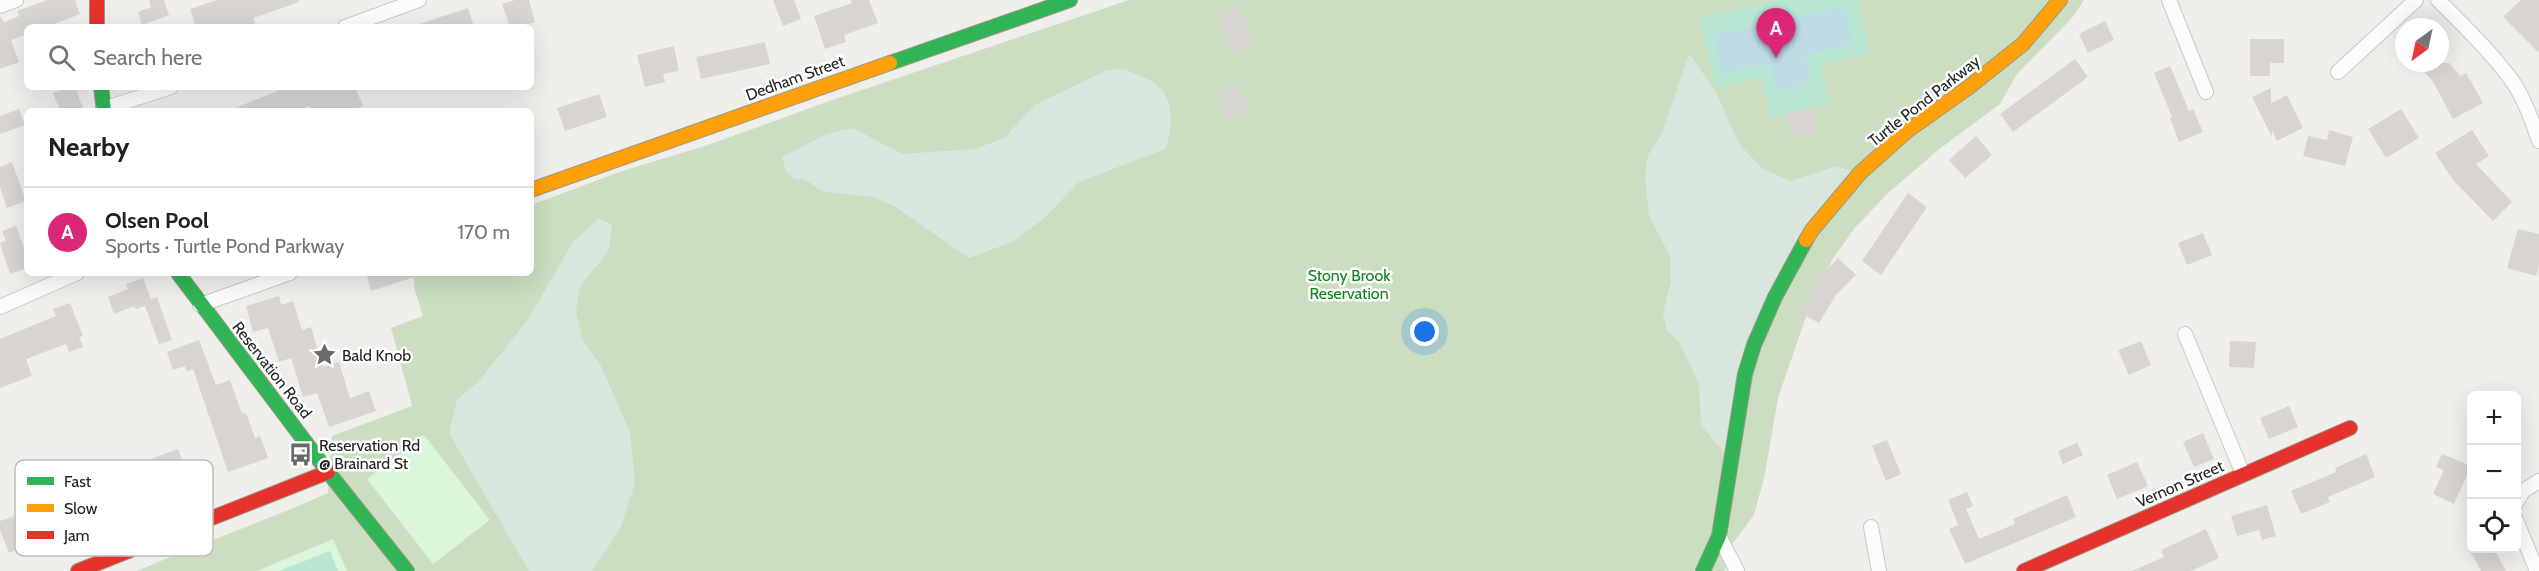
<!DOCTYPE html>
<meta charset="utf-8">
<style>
:root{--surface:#fff;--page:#f2f2f2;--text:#202124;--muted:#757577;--line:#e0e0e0;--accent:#db2777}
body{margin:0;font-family:Cabin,sans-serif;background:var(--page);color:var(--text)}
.controls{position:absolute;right:18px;bottom:18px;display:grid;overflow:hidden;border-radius:9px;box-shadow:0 6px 24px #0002}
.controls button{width:54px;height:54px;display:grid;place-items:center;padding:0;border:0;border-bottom:2px solid var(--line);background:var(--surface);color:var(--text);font:30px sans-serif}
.compass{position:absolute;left:2395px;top:18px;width:54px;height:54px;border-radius:50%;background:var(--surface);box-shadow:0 6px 24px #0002;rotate:213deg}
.you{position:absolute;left:1425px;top:332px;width:21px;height:21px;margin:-15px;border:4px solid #fff;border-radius:50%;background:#1a73e8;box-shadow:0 0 0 9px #1a73e833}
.badge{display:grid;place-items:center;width:39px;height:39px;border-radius:50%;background:var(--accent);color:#fff;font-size:20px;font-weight:700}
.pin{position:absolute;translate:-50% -50px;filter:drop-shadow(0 2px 3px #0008)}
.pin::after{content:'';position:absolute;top:32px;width:21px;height:18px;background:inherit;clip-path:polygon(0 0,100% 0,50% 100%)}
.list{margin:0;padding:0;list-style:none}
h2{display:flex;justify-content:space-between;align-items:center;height:78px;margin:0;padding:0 24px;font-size:26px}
h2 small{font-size:20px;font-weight:400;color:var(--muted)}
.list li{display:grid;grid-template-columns:39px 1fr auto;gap:18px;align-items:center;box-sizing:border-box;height:90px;padding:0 24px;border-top:2px solid var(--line)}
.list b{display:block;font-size:22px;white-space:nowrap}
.list p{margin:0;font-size:20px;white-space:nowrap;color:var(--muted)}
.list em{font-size:20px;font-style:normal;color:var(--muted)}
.icon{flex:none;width:33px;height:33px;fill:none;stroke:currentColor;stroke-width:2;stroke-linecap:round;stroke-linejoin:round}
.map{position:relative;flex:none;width:2539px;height:571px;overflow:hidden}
.search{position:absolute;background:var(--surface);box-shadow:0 6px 24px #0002;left:24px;top:24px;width:510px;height:66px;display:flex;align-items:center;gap:15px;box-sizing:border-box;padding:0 21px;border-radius:9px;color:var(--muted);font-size:22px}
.panel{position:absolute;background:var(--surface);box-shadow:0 6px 24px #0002;left:24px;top:108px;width:510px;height:168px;border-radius:9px}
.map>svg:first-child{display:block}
</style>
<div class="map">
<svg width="2539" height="571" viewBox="0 0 2539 571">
<rect width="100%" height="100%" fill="#f0eeeb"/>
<!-- forest -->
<path fill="#cbdec1" d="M 1129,0 L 2084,0 L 2072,18 L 2017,74 L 2000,104 L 1938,150 L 1887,194 L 1854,229 L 1832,260 L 1809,308 L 1778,398 L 1765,474 L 1754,515 L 1733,543 L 1724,571 L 137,571 C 200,544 265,521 328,493 L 332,436 L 412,406 L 391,328 L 423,316 L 415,291 L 413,273 L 531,273 L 531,205 L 622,171 L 708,145 L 835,99 Z"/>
<!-- wetland -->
<g fill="#d9e6de">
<polygon points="1689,54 1715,90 1739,144 1763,169 1791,181 1837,166 1849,170 1853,177 1773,297 1727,456 1701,425 1699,384 1679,342 1667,330 1663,313 1671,281 1670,256 1649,216 1645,178 1648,155 1661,136"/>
<path d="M 1124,69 C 1134,74 1146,77 1154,83 C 1175,98 1174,128 1165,149 L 1079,182 L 1042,220 L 1012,242 L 969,258 L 894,206 L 874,197 L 824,192 L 804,179 L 795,179 L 786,172 L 782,157 L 826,134 L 853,128 L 902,154 L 975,149 L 1004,138 L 1035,105 L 1107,70 Z"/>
<polygon points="598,219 612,224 609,250 580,287 576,312 583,341 600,364 630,432 635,483 620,529 592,571 529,571 449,433 457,400 479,381 529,318 573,242"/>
</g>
<!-- park -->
<g fill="#daf5da">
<polygon points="424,435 490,520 433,564 367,479"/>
<polygon points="333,539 347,571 257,571"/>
</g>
<!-- pitch -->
<g fill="#b7e6d2">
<polygon points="1779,0 1857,0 1869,53 1820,64 1829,104 1771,117 1762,77 1716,88 1699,18"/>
<polygon points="330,551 338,571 279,571"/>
</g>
<!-- water -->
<polygon fill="#bfdbe3" points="1845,6 1853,44 1805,55 1811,83 1777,91 1771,64 1722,74 1713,35"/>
<!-- building -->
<g fill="#d7d4d2">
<polygon points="48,0 75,0 80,14 46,27 27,27 27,34 11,40 19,62 0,69 0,16 4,22 19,16 17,11"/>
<polygon points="149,0 164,0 169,15 142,25 138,12 151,7"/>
<polygon points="217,0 299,0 299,2 253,18 256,27 196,27 190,9"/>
<polygon points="515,0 529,0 535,22 519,27 510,27 502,4"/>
<polygon points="773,0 794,0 801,19 783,26"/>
<polygon points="851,0 869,0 878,23 844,35 846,42 825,49 814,16 852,3"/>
<polygon points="2521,0 2539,0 2539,53 2503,17"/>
<polygon points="1238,6 1253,45 1233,52 1219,14"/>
<polygon points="468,8 474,27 419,27 419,24"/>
<polygon points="2105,21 2114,40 2088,53 2079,34"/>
<polygon points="2250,39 2284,39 2284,63 2270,63 2270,76 2250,76"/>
<polygon points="765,42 770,64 701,79 696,57"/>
<polygon points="674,46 679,71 663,74 665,82 645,87 637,55"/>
<polygon points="2075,59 2088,77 2013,132 2000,114"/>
<polygon points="2416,63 2449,63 2461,76 2466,73 2483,103 2453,119 2432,80"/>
<polygon points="2170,66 2189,111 2193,109 2203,132 2179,142 2170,118 2172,117 2154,73"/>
<polygon points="1238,85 1248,110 1228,117 1219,92"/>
<polygon points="71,87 75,87 84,111 60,111 53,93"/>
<polygon points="287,87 355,87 363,106 351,111 311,111 309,106 297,111 228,111"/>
<polygon points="2271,88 2271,103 2287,95 2303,128 2277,141 2272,130 2272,137 2252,97"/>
<polygon points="599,94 607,117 565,131 557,108"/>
<polygon points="1813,107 1818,129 1792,136 1786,113"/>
<polygon points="19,109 25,125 0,134 0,116"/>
<polygon points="2401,109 2419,138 2386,158 2368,129"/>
<polygon points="2329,130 2353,137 2345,166 2303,156 2308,136 2327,140"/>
<polygon points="2472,130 2489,156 2476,164 2512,202 2493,221 2453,180 2435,153"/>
<polygon points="1976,136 1992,155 1965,178 1949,160"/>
<polygon points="12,162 26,201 7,208 0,187 0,167"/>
<polygon points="1908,193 1927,207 1881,275 1862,261"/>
<polygon points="16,226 27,256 27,268 10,274 0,243 6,241 2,231"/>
<polygon points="2518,229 2539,234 2539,266 2536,276 2507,268"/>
<polygon points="2203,233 2212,255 2187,265 2178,243"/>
<polygon points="1838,258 1856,275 1836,295 1819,323 1799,312 1821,276"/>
<polygon points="366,273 417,273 418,276 371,291"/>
<polygon points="143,278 151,299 157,297 172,340 159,344 145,306 136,309 134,306 114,314 108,297 128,289 126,284"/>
<polygon points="279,296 281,305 293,301 302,330 311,327 323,367 339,362 350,398 369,391 376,411 329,427 317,393 303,397 291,358 279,362 268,328 253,332 246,306"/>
<polygon points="70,303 83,336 79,337 83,347 69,352 66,344 26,359 32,376 0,388 0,339 56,316 53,309"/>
<polygon points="199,340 216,385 230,380 242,414 246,413 255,438 260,436 268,458 228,472 193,369 187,372 185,366 173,370 167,352"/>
<polygon points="2141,341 2151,365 2129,375 2118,350"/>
<polygon points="2230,341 2256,342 2254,368 2229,367"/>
<polygon points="2289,406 2298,427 2269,439 2260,418"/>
<polygon points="2203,433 2214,459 2194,467 2183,442"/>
<polygon points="1887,440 1901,474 1886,481 1872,446"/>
<polygon points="2077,443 2083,455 2063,464 2058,451"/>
<polygon points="178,449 189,479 166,487 165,485 65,524 67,530 9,553 0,530 0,521 78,493 74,483 134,462 135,465"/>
<polygon points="2366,454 2375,477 2328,497 2330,502 2301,514 2291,491 2336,472 2335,468"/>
<polygon points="2442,454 2471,466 2454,504 2433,494 2444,470 2436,467"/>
<polygon points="2137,462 2148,486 2117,499 2107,475"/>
<polygon points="1967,492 1973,506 1966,509 1979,539 2015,524 2013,519 2067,495 2076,517 1965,564 1949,529 1958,525 1948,500"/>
<polygon points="2267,505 2276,536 2262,540 2259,530 2237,536 2231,516"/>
<polygon points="2206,529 2219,558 2191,571 2132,571 2164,557 2161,550"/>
<polygon points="2469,549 2494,549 2506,571 2481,571"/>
</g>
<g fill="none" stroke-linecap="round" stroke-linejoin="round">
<defs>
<g id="street">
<polyline points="2169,0 2206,92"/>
<path d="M 2438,0 C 2464,26 2491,52 2513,82 C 2525,100 2532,121 2539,141"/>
<polyline points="0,6 16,0"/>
<polyline points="345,27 419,0"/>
<polyline points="2338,72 2416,0"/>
<polyline points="103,109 171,87"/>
<polyline points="200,305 290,273"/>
<polyline points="0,307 77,273"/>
<polyline points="2185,334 2243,474"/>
<polyline points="2516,503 2523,491 2539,481"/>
<polyline points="2516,520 2537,571"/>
<polyline points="1871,527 1879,571"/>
<polyline points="1719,536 1737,571"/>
</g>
<g id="fast">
<polyline points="890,63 1070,0"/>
<polyline points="101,87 104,111"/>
<polyline points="178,273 328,472 407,571"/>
<polyline points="1703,571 1719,536 1745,374 1754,345 1775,297 1806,240"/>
</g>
<g id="slow">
<polyline points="531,190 890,63"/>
<polyline points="1806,240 1812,230 1860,173 1907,131 1969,87 2023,44 2060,0"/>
</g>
<g id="jam">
<polyline points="97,0 97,27"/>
<polyline points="78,571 328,472"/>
<polyline points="2024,571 2350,428"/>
</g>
</defs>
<!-- street casing -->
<use href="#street" stroke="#c9c8c7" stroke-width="16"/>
<!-- fast casing -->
<use href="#fast" stroke="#999a82" stroke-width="16"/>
<!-- slow casing -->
<use href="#slow" stroke="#999a82" stroke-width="16"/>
<!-- jam casing -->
<use href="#jam" stroke="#999a82" stroke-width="16"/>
<!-- street -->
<use href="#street" stroke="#fdfcfc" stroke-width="14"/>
<!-- fast -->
<use href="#fast" stroke="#30b455" stroke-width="14"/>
<!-- slow -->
<use href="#slow" stroke="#ff9f0a" stroke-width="14"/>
<!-- jam -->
<use href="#jam" stroke="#e5322d" stroke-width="14"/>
</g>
<!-- icons -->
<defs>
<symbol id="sight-bare" viewBox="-9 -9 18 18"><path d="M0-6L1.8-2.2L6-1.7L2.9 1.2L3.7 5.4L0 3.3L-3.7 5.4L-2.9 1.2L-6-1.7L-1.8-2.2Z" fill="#6a6968" stroke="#fff" stroke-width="2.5" paint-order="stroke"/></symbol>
<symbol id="bus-bare" viewBox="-9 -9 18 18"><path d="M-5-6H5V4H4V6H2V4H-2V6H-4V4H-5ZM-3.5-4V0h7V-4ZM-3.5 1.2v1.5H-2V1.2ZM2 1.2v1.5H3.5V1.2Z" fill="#6a6968" stroke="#fff" stroke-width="2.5" paint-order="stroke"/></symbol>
</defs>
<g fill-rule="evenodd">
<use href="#sight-bare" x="308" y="338" width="33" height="33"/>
<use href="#bus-bare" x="284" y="438" width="33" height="33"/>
</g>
<g text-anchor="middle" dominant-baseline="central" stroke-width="5" stroke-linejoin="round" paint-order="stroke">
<!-- street labels -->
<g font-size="16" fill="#222" stroke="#fff">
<text transform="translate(795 78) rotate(-20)">Dedham Street</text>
<text transform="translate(1924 101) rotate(-38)">Turtle Pond Parkway</text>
<text transform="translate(272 370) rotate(52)">Reservation Road</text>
<text transform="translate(2180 484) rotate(-24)">Vernon Street</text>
</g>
<!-- park labels -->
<g font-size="16" fill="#0c8416" stroke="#fff">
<text x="1349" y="275">Stony Brook<tspan x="1349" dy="18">Reservation</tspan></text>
</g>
<!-- poi labels -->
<g font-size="16" fill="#222" stroke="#fff" text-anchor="start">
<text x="342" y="355">Bald Knob</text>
<text x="319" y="445">Reservation Rd<tspan x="319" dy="18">@ Brainard St</tspan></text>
</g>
</g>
<!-- legend -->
<rect x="15" y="460" width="198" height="96" rx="9" fill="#fff" stroke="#bdbdbd" stroke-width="1.5"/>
<rect x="27" y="477" width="27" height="8" fill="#30b455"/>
<rect x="27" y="504" width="27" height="8" fill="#ff9f0a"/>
<rect x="27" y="531" width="27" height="8" fill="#e5322d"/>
<g font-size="16" fill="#222">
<text x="64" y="487">Fast</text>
<text x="64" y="514">Slow</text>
<text x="64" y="541">Jam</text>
</g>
</svg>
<div class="controls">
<button>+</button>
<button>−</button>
<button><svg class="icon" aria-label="locate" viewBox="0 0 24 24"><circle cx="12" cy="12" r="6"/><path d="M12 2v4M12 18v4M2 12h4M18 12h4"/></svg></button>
</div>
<svg class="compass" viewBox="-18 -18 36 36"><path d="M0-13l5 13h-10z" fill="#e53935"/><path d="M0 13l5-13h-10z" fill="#757577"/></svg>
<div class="you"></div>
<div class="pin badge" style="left:1776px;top:58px">A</div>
<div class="search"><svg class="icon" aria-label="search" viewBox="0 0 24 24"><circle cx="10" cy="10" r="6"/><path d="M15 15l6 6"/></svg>Search here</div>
<section class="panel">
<h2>Nearby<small></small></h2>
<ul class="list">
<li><span class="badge">A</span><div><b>Olsen Pool</b><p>Sports · Turtle Pond Parkway</p></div><em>170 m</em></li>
</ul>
</section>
</div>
